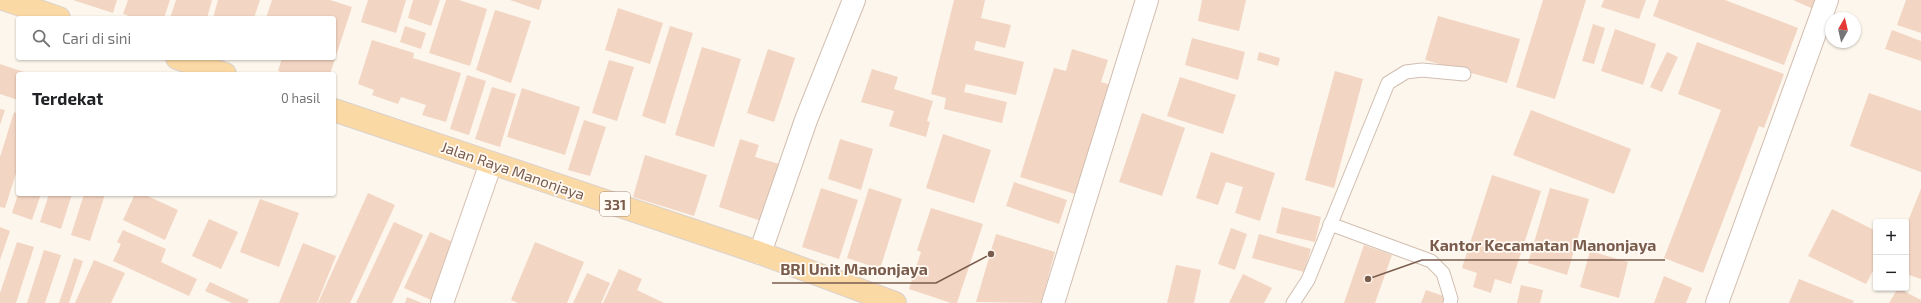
<!DOCTYPE html>
<html lang="id">
<meta charset="utf-8">
<style>
:root{--surface:#fff;--page:#f2f2f2;--text:#202124;--muted:#757577;--line:#e0e0e0}
body{margin:0;font-family:"Exo 2",sans-serif;background:var(--page);color:var(--text)}
.controls{position:absolute;right:12px;bottom:12px;display:grid;overflow:hidden;border-radius:4px;box-shadow:0 1px 3px #0004}
.controls button{width:36px;height:36px;display:grid;place-items:center;padding:0;border:0;border-bottom:1px solid var(--line);background:var(--surface);color:var(--text);font:20px sans-serif}
.compass{position:absolute;left:1825px;top:12px;width:36px;height:36px;border-radius:50%;background:var(--surface);box-shadow:0 1px 3px #0004;rotate:8deg}
.list{margin:0;padding:0;list-style:none}
h2{display:flex;justify-content:space-between;align-items:center;height:52px;margin:0;padding:0 16px;font-size:17px}
h2 small{font-size:13px;font-weight:400;color:var(--muted)}
.icon{flex:none;width:22px;height:22px;fill:none;stroke:currentColor;stroke-width:2;stroke-linecap:round;stroke-linejoin:round}
.map{position:relative;flex:none;width:1921px;height:303px;overflow:hidden}
.search{position:absolute;background:var(--surface);box-shadow:0 1px 3px #0004;left:16px;top:16px;width:320px;height:44px;display:flex;align-items:center;gap:10px;box-sizing:border-box;padding:0 14px;border-radius:4px;color:var(--muted);font-size:15px}
.panel{position:absolute;background:var(--surface);box-shadow:0 1px 3px #0004;left:16px;top:72px;width:320px;height:124px;border-radius:4px}
.map>svg:first-child{display:block}
</style>
<div class="map">
<svg width="1921" height="303" viewBox="0 0 1921 303">
<rect width="100%" height="100%" fill="#fdf6ec"/>
<!-- building -->
<g fill="#f3d5c3">
<polygon points="73,0 117,0 113,13"/>
<polygon points="128,0 170,0 164,18 135,18 123,14"/>
<polygon points="176,0 212,0 207,18 170,18"/>
<polygon points="218,0 260,0 254,18 213,18"/>
<polygon points="272,0 330,0 352,7 330,74 287,74 278,71 282,58 334,58 334,18 266,18"/>
<polygon points="368,0 406,0 396,33 361,22"/>
<polygon points="413,0 440,0 431,26 408,18"/>
<polygon points="446,0 459,0 487,9 470,66 429,53"/>
<polygon points="510,0 542,0 539,10"/>
<polygon points="954,0 985,0 981,18 1011,25 1005,48 976,41 974,50 1024,62 1016,95 966,84 964,92 1007,102 1002,123 944,109 946,98 931,94"/>
<polygon points="1202,0 1246,0 1239,31 1198,21"/>
<polygon points="1543,0 1586,0 1555,99 1516,87"/>
<polygon points="1604,0 1646,0 1639,19 1601,7"/>
<polygon points="1659,0 1725,0 1798,28 1784,65 1653,16"/>
<polygon points="1793,0 1823,0 1818,11"/>
<polygon points="1906,0 1921,0 1921,33 1897,25"/>
<polygon points="618,8 663,23 650,64 605,50"/>
<polygon points="495,10 531,21 511,83 476,70"/>
<polygon points="1438,16 1520,39 1507,83 1425,60"/>
<polygon points="1593,24 1605,28 1594,64 1582,61"/>
<polygon points="405,26 426,33 421,49 400,42"/>
<polygon points="670,26 693,33 665,124 642,116"/>
<polygon points="1615,29 1656,44 1643,85 1601,71"/>
<polygon points="1892,30 1921,41 1921,61 1885,49"/>
<polygon points="1192,38 1245,52 1238,80 1185,65"/>
<polygon points="372,40 414,53 413,58 461,73 446,122 422,115 426,105 401,97 398,104 372,95 374,90 358,84"/>
<polygon points="1697,42 1784,74 1764,128 1759,126 1703,273 1664,258 1721,110 1678,94"/>
<polygon points="702,47 741,59 714,147 675,135"/>
<polygon points="768,49 795,58 774,122 747,113"/>
<polygon points="1072,49 1108,60 1101,82 1111,85 1078,195 1020,177 1054,68 1066,71"/>
<polygon points="1259,52 1280,58 1278,66 1257,60"/>
<polygon points="1667,52 1678,57 1662,92 1650,87"/>
<polygon points="609,60 634,67 617,121 592,113"/>
<polygon points="0,64 30,74 18,74 18,100 0,94"/>
<polygon points="872,69 898,77 894,89 933,101 927,121 930,122 926,137 889,126 894,111 861,102"/>
<polygon points="1335,71 1363,79 1334,188 1305,180"/>
<polygon points="467,75 486,81 469,135 450,129"/>
<polygon points="1180,77 1236,95 1223,134 1167,116"/>
<polygon points="492,87 516,94 500,147 475,139"/>
<polygon points="522,88 580,107 565,155 507,137"/>
<polygon points="1869,93 1921,111 1921,172 1850,146"/>
<polygon points="0,109 5,110 0,125"/>
<polygon points="1531,110 1631,149 1614,194 1513,155"/>
<polygon points="14,112 18,114 18,167 5,208 0,207 0,157"/>
<polygon points="1142,113 1185,128 1162,196 1119,182"/>
<polygon points="584,120 606,127 590,176 568,170"/>
<polygon points="943,134 991,150 974,203 926,188"/>
<polygon points="740,139 759,145 755,157 783,165 764,222 719,207"/>
<polygon points="840,139 873,149 861,190 828,179"/>
<polygon points="1211,152 1275,173 1260,221 1235,213 1243,187 1226,182 1218,205 1196,198"/>
<polygon points="645,155 707,175 694,216 633,197"/>
<polygon points="1492,175 1541,191 1511,284 1495,279 1491,293 1473,287 1477,273 1462,268"/>
<polygon points="1014,182 1067,200 1059,224 1006,206"/>
<polygon points="821,188 858,200 839,259 802,247"/>
<polygon points="869,188 902,199 880,269 847,258"/>
<polygon points="1550,188 1589,199 1567,275 1528,263"/>
<polygon points="1921,189 1921,279 1906,274 1906,226"/>
<polygon points="368,193 395,205 350,303 318,303"/>
<polygon points="18,194 41,194 32,220 12,213"/>
<polygon points="49,194 72,194 61,229 40,222"/>
<polygon points="84,194 105,194 90,241 71,235"/>
<polygon points="135,194 143,194 178,210 165,240 123,220"/>
<polygon points="260,199 299,213 279,267 240,252"/>
<polygon points="1282,207 1321,217 1315,242 1276,233"/>
<polygon points="931,208 983,224 957,303 951,303 909,289 921,252 917,250"/>
<polygon points="1832,209 1876,231 1876,265 1866,284 1808,256"/>
<polygon points="209,219 238,232 221,269 192,256"/>
<polygon points="394,222 423,235 392,303 356,303"/>
<polygon points="0,227 10,231 0,260"/>
<polygon points="1231,228 1247,234 1235,270 1218,264"/>
<polygon points="123,230 166,249 161,262 197,279 189,296 113,261 121,244 117,242"/>
<polygon points="430,232 453,242 442,266 446,268 431,300 404,288"/>
<polygon points="996,234 1055,252 1041,303 976,302"/>
<polygon points="1259,234 1311,249 1304,272 1252,258"/>
<polygon points="17,242 34,247 16,303 0,303 0,293"/>
<polygon points="535,242 584,262 567,303 518,303 511,300"/>
<polygon points="303,243 336,256 317,303 279,303"/>
<polygon points="1364,245 1392,255 1375,303 1344,303"/>
<polygon points="44,250 61,255 45,303 27,303"/>
<polygon points="1590,251 1628,262 1619,298 1580,287"/>
<polygon points="74,258 83,261 69,303 59,303"/>
<polygon points="94,260 125,273 111,303 75,303"/>
<polygon points="1176,265 1201,270 1194,303 1167,303"/>
<polygon points="619,269 642,279 637,290 664,303 603,303"/>
<polygon points="587,273 610,283 601,303 573,303"/>
<polygon points="1243,274 1272,288 1264,303 1229,303"/>
<polygon points="1664,276 1692,288 1686,303 1654,303"/>
<polygon points="1799,279 1854,301 1853,303 1789,303"/>
<polygon points="210,282 249,300 247,303 232,303 205,291"/>
<polygon points="1521,285 1543,290 1540,303 1517,303"/>
<polygon points="1898,288 1921,300 1921,303 1889,303"/>
<polygon points="1426,290 1446,297 1444,303 1421,303"/>
<polygon points="407,297 422,303 405,303"/>
</g>
<g fill="none" stroke-linecap="round" stroke-linejoin="round">
<defs>
<g id="lane">
<polyline points="1330,224 1431,261 1443,273 1451,299 1450,303"/>
<polyline points="1293,303 1308,280 1388,83 1406,72 1422,70 1464,74"/>
</g>
<g id="street">
<polyline points="760,253 806,120 854,0"/>
<polyline points="1053,303 1147,0"/>
<polyline points="1717,303 1827,0"/>
</g>
<polyline id="secondary" points="442,303 491,163"/>
<g id="primary">
<polyline points="6,0 59,18"/>
<polyline points="177,58 225,74"/>
<polyline points="334,110 760,253 895,303"/>
</g>
</defs>
<!-- lane casing -->
<use href="#lane" stroke="#d1beb0" stroke-width="15"/>
<!-- street casing -->
<use href="#street" stroke="#d1beb0" stroke-width="24"/>
<!-- secondary casing -->
<use href="#secondary" stroke="#d6c0b0" stroke-width="24"/>
<!-- primary casing -->
<use href="#primary" stroke="#dad1cd" stroke-width="24"/>
<!-- lane -->
<use href="#lane" stroke="#fff" stroke-width="13"/>
<!-- street -->
<use href="#street" stroke="#fff" stroke-width="22"/>
<!-- secondary -->
<use href="#secondary" stroke="#fff" stroke-width="22"/>
<!-- primary -->
<use href="#primary" stroke="#fbd9a5" stroke-width="22"/>
</g>
<g text-anchor="middle" dominant-baseline="central" stroke-width="3.5" stroke-linejoin="round" paint-order="stroke">
<!-- shield labels -->
<rect fill="#fffaf3" stroke="#a28b7f" stroke-width="1" x="600" y="192" width="30" height="24" rx="3"/>
<g font-size="14" font-weight="bold" fill="#7a5c4d">
<text x="615" y="204">331</text>
</g>
<!-- street labels -->
<g font-size="15" fill="#7a5c4d" stroke="#fffaf3">
<text transform="translate(513 170) rotate(19)">Jalan Raya Manonjaya</text>
</g>
</g>
<!-- callouts -->
<path fill="none" stroke="#7a5c4d" stroke-width="1.5" d="M1368 279L1422 260H1665M991 254L936 283H772"/>
<g fill="#7a5c4d" stroke="#fffaf3" stroke-width="1.5">
<circle cx="1368" cy="279" r="4"/>
<circle cx="991" cy="254" r="4"/>
</g>
<g font-size="16" text-anchor="middle" font-weight="bold" fill="#7a5c4d" stroke="#fffaf3" stroke-width="3.5" stroke-linejoin="round" paint-order="stroke">
<text x="1543" y="251">Kantor Kecamatan Manonjaya</text>
<text x="854" y="275">BRI Unit Manonjaya</text>
</g>
</svg>
<div class="controls">
<button>+</button>
<button>−</button>
</div>
<svg class="compass" viewBox="-18 -18 36 36"><path d="M0-13l5 13h-10z" fill="#e53935"/><path d="M0 13l5-13h-10z" fill="#757577"/></svg>
<div class="search"><svg class="icon" aria-label="search" viewBox="0 0 24 24"><circle cx="10" cy="10" r="6"/><path d="M15 15l6 6"/></svg>Cari di sini</div>
<section class="panel">
<h2>Terdekat<small>0 hasil</small></h2>
<ul class="list">
</ul>
</section>
</div>
